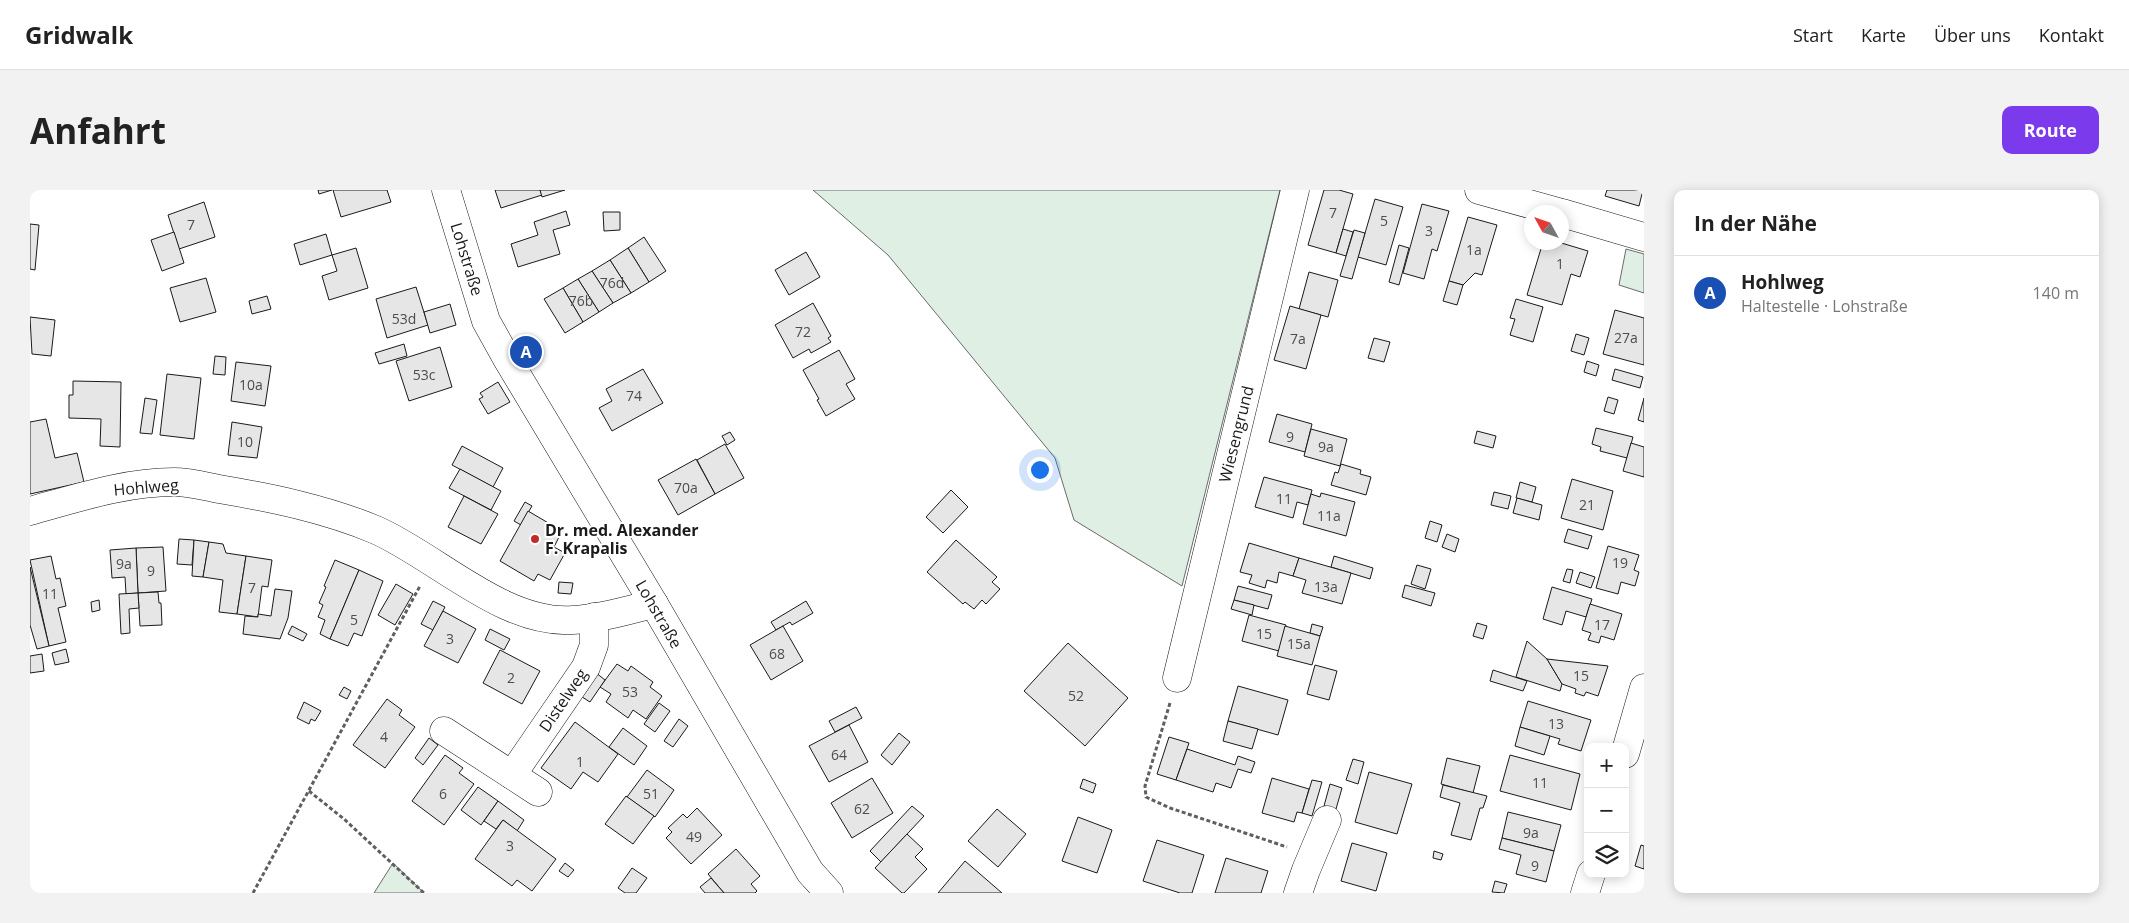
<!DOCTYPE html>
<html lang="de">
<meta charset="utf-8">
<style>
:root{--surface:#fff;--page:#f2f2f2;--text:#222;--muted:#767676;--line:#e0e0e0;--accent:#7c3aed}
body{margin:0;font-family:"Open Sans",sans-serif;background:var(--page);color:var(--text)}
.controls{position:absolute;right:15px;bottom:15px;display:grid;overflow:hidden;border-radius:10px;box-shadow:0 2px 12px #0003}
.controls button{width:45px;height:45px;display:grid;place-items:center;padding:0;border:0;border-bottom:1px solid var(--line);background:var(--surface);color:var(--text);font:25px sans-serif}
.compass{position:absolute;left:1494px;top:15px;width:45px;height:45px;border-radius:50%;background:var(--surface);box-shadow:0 2px 12px #0003;rotate:310deg}
.you{position:absolute;left:1009px;top:279px;width:18px;height:18px;margin:-12px;border:4px solid #fff;border-radius:50%;background:#1a73e8;box-shadow:0 0 0 8px #1a73e833}
.badge{display:grid;place-items:center;width:32px;height:32px;border-radius:50%;background:var(--accent);color:#fff;font-size:16px;font-weight:700}
.pin{position:absolute;translate:-50% -50%;border:2px solid #fff;box-shadow:0 1px 5px #0006}
.list{margin:0;padding:0;list-style:none}
h2{display:flex;justify-content:space-between;align-items:center;height:65px;margin:0;padding:0 20px;font-size:21px}
h2 small{font-size:16px;font-weight:400;color:var(--muted)}
.list li{display:grid;grid-template-columns:32px 1fr auto;gap:15px;align-items:center;box-sizing:border-box;height:75px;padding:0 20px;border-top:1px solid var(--line)}
.list b{display:block;font-size:19px;white-space:nowrap}
.list p{margin:0;font-size:16px;white-space:nowrap;color:var(--muted)}
.list em{font-size:16px;font-style:normal;color:var(--muted)}
.icon{flex:none;width:28px;height:28px;fill:none;stroke:currentColor;stroke-width:2;stroke-linecap:round;stroke-linejoin:round}
.map{position:relative;flex:none;width:1614px;height:703px;overflow:hidden;border-radius:10px}
header{display:flex;align-items:center;gap:30px;box-sizing:border-box;height:70px;padding:0 25px;background:var(--surface);border-bottom:1px solid var(--line)}
header strong{font-size:24px}
nav{display:flex;gap:28px;margin-inline-start:auto;font-size:18px}
.intro{display:flex;align-items:center;justify-content:space-between;box-sizing:border-box;height:120px;padding:0 30px}
h1{margin:0;font-size:35px}
.button{padding:12px 22px;border-radius:10px;background:var(--accent);color:#fff;font-size:18px;font-weight:700}
main{display:flex;gap:30px;padding:0 30px}
aside{flex:1;background:var(--surface);border-radius:10px;box-shadow:0 2px 12px #0003}
.map>svg:first-child{display:block}
</style>
<header>
<strong>Gridwalk</strong>
<nav><a>Start</a><a>Karte</a><a>Über uns</a><a>Kontakt</a></nav>
</header>
<div class="intro"><h1>Anfahrt</h1><a class="button">Route</a></div>
<main>
<div class="map">
<svg width="1614" height="703" viewBox="0 0 1614 703">
<rect width="100%" height="100%" fill="#fff"/>
<!-- green -->
<g fill="#e0efe3" stroke="#6a6a6a">
<polygon points="783,0 1250,0 1152,396 1044,330 1025,268 858,65"/>
<polygon points="1596,59 1614,64 1614,103 1589,95"/>
<polygon points="363,673 394,703 344,703"/>
</g>
<!-- building -->
<g fill="#e6e6e6" stroke="#1a1a1a">
<polygon points="288,0 302,0 289,4"/>
<polygon points="303,0 357,0 361,12 311,27"/>
<polygon points="465,0 510,0 512,5 471,18"/>
<polygon points="510,0 535,0 512,7"/>
<polygon points="1294,0 1309,0 1323,4 1306,63 1278,55"/>
<polygon points="1577,0 1613,0 1609,16 1575,6"/>
<polygon points="1345,9 1373,17 1356,75 1328,67"/>
<polygon points="174,12 185,47 149,59 138,25"/>
<polygon points="1392,14 1419,21 1407,61 1402,59 1394,89 1373,83"/>
<polygon points="536,21 540,35 523,40 530,64 488,77 481,54 508,45 504,32"/>
<polygon points="573,22 590,22 590,40 574,41"/>
<polygon points="1438,27 1467,35 1452,85 1445,83 1433,95 1419,91"/>
<polygon points="0,34 9,35 5,80 0,79"/>
<polygon points="1313,39 1323,42 1316,66 1306,63"/>
<polygon points="1324,40 1335,43 1322,89 1310,86"/>
<polygon points="144,42 154,73 132,81 121,50"/>
<polygon points="296,44 302,65 270,75 264,54"/>
<polygon points="614,47 636,81 619,92 598,58"/>
<polygon points="1513,52 1528,52 1558,61 1550,87 1541,84 1532,115 1497,105"/>
<polygon points="1369,55 1379,58 1369,95 1359,92"/>
<polygon points="326,58 338,98 299,110 292,86 307,81 302,65"/>
<polygon points="598,58 619,92 601,103 580,70"/>
<polygon points="776,62 790,87 759,105 745,80"/>
<polygon points="580,70 601,103 583,113 562,81"/>
<polygon points="562,81 583,113 569,122 548,89"/>
<polygon points="1279,82 1308,90 1298,127 1269,119"/>
<polygon points="176,88 186,122 150,132 140,98"/>
<polygon points="548,89 569,122 553,132 533,98"/>
<polygon points="1419,91 1433,95 1427,115 1413,111"/>
<polygon points="386,97 398,135 357,148 346,109"/>
<polygon points="533,98 553,132 535,143 514,109"/>
<polygon points="237,106 241,119 222,124 219,111"/>
<polygon points="1486,109 1513,117 1503,152 1480,145 1485,129 1480,128"/>
<polygon points="783,113 801,146 798,148 801,152 781,163 779,159 763,168 745,135"/>
<polygon points="420,114 426,135 400,143 394,122"/>
<polygon points="1260,116 1291,125 1276,179 1244,170"/>
<polygon points="1585,120 1614,128 1614,175 1573,164"/>
<polygon points="0,127 25,130 21,166 2,164"/>
<polygon points="1546,144 1559,148 1554,165 1541,161"/>
<polygon points="1344,148 1360,152 1354,172 1338,168"/>
<polygon points="374,154 377,166 349,174 345,163"/>
<polygon points="410,157 422,197 379,211 366,171"/>
<polygon points="809,160 825,189 816,194 825,209 796,226 787,210 789,209 773,180"/>
<polygon points="185,166 196,167 195,185 183,184"/>
<polygon points="1557,171 1569,175 1566,186 1554,182"/>
<polygon points="206,172 241,176 235,216 201,211"/>
<polygon points="613,179 633,213 582,241 569,218 582,211 576,199"/>
<polygon points="1585,179 1613,187 1610,198 1582,190"/>
<polygon points="137,184 171,188 164,249 130,245"/>
<polygon points="43,191 91,192 90,257 70,256 71,229 39,228 39,205 43,205"/>
<polygon points="468,192 480,212 458,224 449,209 453,207 450,203"/>
<polygon points="1578,207 1588,210 1584,224 1574,221"/>
<polygon points="115,208 127,210 122,244 110,243"/>
<polygon points="1614,208 1614,232 1608,230"/>
<polygon points="1247,224 1282,234 1275,262 1239,252"/>
<polygon points="16,229 25,268 47,263 54,292 0,304 0,232"/>
<polygon points="202,232 232,237 227,268 198,265"/>
<polygon points="1566,238 1603,247 1597,268 1570,261 1571,257 1562,254"/>
<polygon points="1281,239 1317,249 1310,276 1274,266"/>
<polygon points="1447,241 1466,246 1463,258 1444,253"/>
<polygon points="700,242 705,250 697,255 692,246"/>
<polygon points="1601,253 1614,257 1614,287 1593,281"/>
<polygon points="695,254 714,288 685,304 667,270"/>
<polygon points="432,256 473,278 463,297 422,275"/>
<polygon points="666,269 685,304 648,325 628,290"/>
<polygon points="1311,274 1331,280 1330,284 1341,287 1336,305 1301,295 1305,282 1308,283"/>
<polygon points="430,279 471,301 461,320 419,298"/>
<polygon points="1234,287 1282,300 1278,315 1267,312 1263,328 1225,317"/>
<polygon points="1542,289 1583,301 1573,340 1531,328"/>
<polygon points="1490,292 1506,297 1502,312 1486,308"/>
<polygon points="921,300 938,317 913,343 896,327"/>
<polygon points="1464,302 1481,306 1478,319 1461,315"/>
<polygon points="1291,303 1325,312 1316,346 1273,334 1281,304 1290,307"/>
<polygon points="434,306 468,324 451,354 418,337"/>
<polygon points="1487,308 1512,315 1509,330 1483,323"/>
<polygon points="495,312 502,316 491,335 484,331"/>
<polygon points="498,321 532,341 524,357 535,363 520,390 508,384 504,391 470,371"/>
<polygon points="1400,331 1412,335 1407,352 1395,348"/>
<polygon points="1538,339 1562,346 1558,359 1534,352"/>
<polygon points="1417,344 1429,349 1425,362 1412,357"/>
<polygon points="149,349 164,350 162,375 147,374"/>
<polygon points="164,350 179,352 173,387 162,386"/>
<polygon points="926,350 967,387 962,392 970,399 956,414 952,410 944,419 935,412 933,414 897,382"/>
<polygon points="179,352 193,354 196,363 216,366 207,424 189,422 193,390 173,387"/>
<polygon points="1219,353 1269,368 1263,386 1249,382 1247,393 1237,390 1235,398 1219,393 1222,385 1210,382"/>
<polygon points="1578,356 1609,365 1604,380 1609,382 1605,396 1591,392 1588,404 1566,398"/>
<polygon points="133,357 136,401 108,403 106,358"/>
<polygon points="106,358 108,403 96,404 95,387 82,388 80,360"/>
<polygon points="21,366 26,389 30,388 36,416 28,418 36,452 19,456 0,370"/>
<polygon points="216,366 242,370 238,397 232,396 228,427 207,424"/>
<polygon points="1304,366 1343,378 1340,389 1301,377"/>
<polygon points="1269,368 1321,383 1312,414 1272,403 1276,390 1263,386"/>
<polygon points="305,370 329,380 300,449 290,444 295,430 288,427 293,415 289,413 296,397 294,396"/>
<polygon points="1387,375 1401,379 1395,399 1381,394"/>
<polygon points="0,377 19,456 7,459 0,435"/>
<polygon points="1537,379 1543,380 1540,393 1533,391"/>
<polygon points="329,380 353,391 332,446 324,443 318,456 300,449"/>
<polygon points="1550,382 1565,387 1561,398 1546,393"/>
<polygon points="529,392 543,393 541,404 528,403"/>
<polygon points="366,394 383,404 365,435 348,425"/>
<polygon points="1375,395 1405,403 1401,416 1372,407"/>
<polygon points="1208,396 1242,405 1238,419 1204,410"/>
<polygon points="1522,397 1562,409 1556,427 1536,421 1532,435 1513,429"/>
<polygon points="245,399 262,401 258,428 250,449 213,444 215,426 228,427 228,424 241,426"/>
<polygon points="128,402 129,413 131,413 132,435 110,436 108,403"/>
<polygon points="108,403 109,418 99,419 100,443 91,444 89,404"/>
<polygon points="69,410 70,420 62,422 61,412"/>
<polygon points="1204,410 1224,415 1222,425 1201,419"/>
<polygon points="403,411 415,417 403,440 391,434"/>
<polygon points="776,411 783,423 762,435 760,432 746,440 741,432"/>
<polygon points="1560,414 1592,424 1584,450 1571,446 1569,453 1558,450 1561,443 1552,440"/>
<polygon points="413,421 446,439 428,473 394,456"/>
<polygon points="1219,425 1256,435 1249,461 1212,451"/>
<polygon points="1447,433 1457,436 1453,449 1443,446"/>
<polygon points="1282,434 1293,437 1290,446 1280,443"/>
<polygon points="262,436 277,444 273,451 258,444"/>
<polygon points="753,436 773,471 741,490 720,455"/>
<polygon points="1255,436 1290,446 1282,475 1247,466"/>
<polygon points="460,439 480,449 474,460 455,450"/>
<polygon points="1497,451 1517,469 1532,494 1530,501 1486,487"/>
<polygon points="1038,453 1098,508 1055,556 994,501"/>
<polygon points="36,459 39,472 25,475 22,463"/>
<polygon points="470,460 510,481 492,514 453,493"/>
<polygon points="12,464 14,481 0,483 0,466"/>
<polygon points="1517,469 1578,476 1568,506 1556,502 1554,506 1545,503 1546,499 1532,494"/>
<polygon points="587,474 598,481 601,476 623,492 620,497 632,506 616,529 603,520 598,528 576,512 581,504 570,497"/>
<polygon points="1285,475 1307,481 1299,510 1277,504"/>
<polygon points="1463,480 1497,491 1493,501 1460,491"/>
<polygon points="565,482 575,490 560,512 549,505"/>
<polygon points="1208,496 1258,510 1248,545 1198,531"/>
<polygon points="314,497 321,501 317,509 309,505"/>
<polygon points="357,509 372,520 369,525 385,537 355,578 323,555"/>
<polygon points="1498,511 1561,530 1551,561 1528,554 1530,549 1490,537"/>
<polygon points="274,512 291,521 285,531 281,529 279,534 267,528"/>
<polygon points="629,513 640,521 625,542 614,534"/>
<polygon points="826,517 832,528 805,542 799,531"/>
<polygon points="649,529 658,536 643,557 634,551"/>
<polygon points="1198,531 1228,539 1222,559 1193,551"/>
<polygon points="545,532 588,564 568,592 553,582 541,599 511,578"/>
<polygon points="819,535 838,572 799,592 779,556"/>
<polygon points="1490,537 1520,546 1514,565 1485,556"/>
<polygon points="593,538 617,556 604,575 579,557"/>
<polygon points="869,543 880,552 862,575 851,565"/>
<polygon points="1139,547 1159,553 1146,590 1127,584"/>
<polygon points="399,548 408,555 393,575 385,568"/>
<polygon points="1157,559 1205,575 1208,566 1225,572 1221,583 1208,579 1201,598 1186,593 1183,602 1146,590"/>
<polygon points="415,565 433,578 429,583 444,594 414,635 382,611"/>
<polygon points="1480,565 1550,584 1541,620 1470,601"/>
<polygon points="1417,568 1450,576 1443,603 1411,594"/>
<polygon points="1323,569 1334,572 1328,594 1316,590"/>
<polygon points="617,580 644,600 625,627 597,607"/>
<polygon points="1339,582 1382,594 1367,644 1325,632"/>
<polygon points="842,588 863,623 822,648 801,613"/>
<polygon points="1242,588 1279,599 1272,623 1267,622 1264,632 1232,623"/>
<polygon points="1053,589 1066,594 1063,603 1050,598"/>
<polygon points="1282,590 1292,592 1282,626 1272,623"/>
<polygon points="1300,594 1312,598 1306,619 1294,616"/>
<polygon points="1413,595 1457,606 1453,618 1450,618 1441,650 1421,645 1430,613 1410,607"/>
<polygon points="448,597 468,611 451,635 431,620"/>
<polygon points="596,606 624,626 603,654 575,634"/>
<polygon points="468,611 494,630 487,641 473,630 466,639 454,631"/>
<polygon points="882,616 894,626 851,672 840,661"/>
<polygon points="667,618 692,645 661,674 636,648 642,642 638,638 653,624 657,628"/>
<polygon points="967,619 996,644 968,677 938,651"/>
<polygon points="1478,622 1531,635 1524,661 1472,648"/>
<polygon points="1048,627 1082,640 1067,683 1032,671"/>
<polygon points="473,630 526,669 502,701 487,690 482,696 445,669"/>
<polygon points="877,644 893,659 885,667 897,679 874,703 872,703 845,678"/>
<polygon points="1472,648 1524,661 1516,692 1486,684 1491,665 1469,659"/>
<polygon points="1127,650 1174,665 1162,703 1150,703 1113,691"/>
<polygon points="1322,653 1357,663 1346,701 1311,691"/>
<polygon points="1611,655 1614,656 1614,679 1605,676"/>
<polygon points="706,659 730,686 721,694 727,701 725,703 694,703 678,684"/>
<polygon points="1404,661 1413,664 1411,670 1403,668"/>
<polygon points="1196,668 1238,681 1231,703 1185,703"/>
<polygon points="935,671 972,703 908,703"/>
<polygon points="535,673 544,680 538,687 529,681"/>
<polygon points="602,678 617,688 606,703 595,703 588,698"/>
<polygon points="681,688 694,703 675,703 670,697"/>
<polygon points="1465,691 1477,694 1474,703 1462,702"/>
</g>
<g fill="none" stroke-linecap="round" stroke-linejoin="round">
<defs>
<g id="minor">
<polyline points="1449,0 1528,22"/>
<polyline points="1532,23 1614,47"/>
<path d="M 0,321 C 47,308 95,292 144,292 C 159,292 174,296 189,299 C 242,308 296,319 346,340 C 407,367 474,435 543,430 C 570,429 597,420 624,414"/>
<polyline points="1147,488 1265,0"/>
<polyline points="414,541 508,602"/>
<polyline points="1595,564 1614,498"/>
<polyline points="482,585 556,477 564,455 564,427"/>
<polyline points="1268,703 1276,680 1297,630"/>
<polyline points="1555,703 1561,684"/>
</g>
<polyline id="major" points="416,0 456,131 476,167 624,414 780,682 799,703"/>
</defs>
<!-- minor casing -->
<use href="#minor" stroke="#1a1a1a" stroke-width="29"/>
<!-- major casing -->
<use href="#major" stroke="#1a1a1a" stroke-width="29"/>
<!-- path -->
<g stroke="#5f5f5f" stroke-width="3" stroke-dasharray="4 2.5" stroke-linecap="butt">
<polyline points="1140,513 1115,596 1116,607 1140,618 1257,657"/>
<polyline points="279,601 314,629 394,703"/>
<polyline points="223,703 390,396"/>
</g>
<!-- minor -->
<use href="#minor" stroke="#fff" stroke-width="28"/>
<!-- major -->
<use href="#major" stroke="#fff" stroke-width="28"/>
</g>
<!-- markers -->
<circle fill="#c62828" stroke="#fff" stroke-width="2" cx="505" cy="349" r="5"/>
<g text-anchor="middle" dominant-baseline="central" stroke-width="4" stroke-linejoin="round" paint-order="stroke">
<!-- number labels -->
<g font-size="14" fill="#4d4d4d">
<text x="1303" y="22">7</text>
<text x="1354" y="30">5</text>
<text x="161" y="34">7</text>
<text x="1399" y="40">3</text>
<text x="1444" y="59">1a</text>
<text x="1530" y="73">1</text>
<text x="582" y="92">76d</text>
<text x="551" y="110">76b</text>
<text x="374" y="128">53d</text>
<text x="773" y="141">72</text>
<text x="1596" y="147">27a</text>
<text x="1268" y="148">7a</text>
<text x="394" y="184">53c</text>
<text x="221" y="194">10a</text>
<text x="604" y="205">74</text>
<text x="1260" y="246">9</text>
<text x="215" y="251">10</text>
<text x="1296" y="256">9a</text>
<text x="656" y="297">70a</text>
<text x="1254" y="308">11</text>
<text x="1557" y="314">21</text>
<text x="1299" y="325">11a</text>
<text x="1590" y="372">19</text>
<text x="94" y="373">9a</text>
<text x="121" y="380">9</text>
<text x="1296" y="396">13a</text>
<text x="222" y="397">7</text>
<text x="20" y="403">11</text>
<text x="324" y="429">5</text>
<text x="1572" y="434">17</text>
<text x="1234" y="443">15</text>
<text x="420" y="448">3</text>
<text x="1269" y="453">15a</text>
<text x="747" y="463">68</text>
<text x="1551" y="485">15</text>
<text x="481" y="487">2</text>
<text x="600" y="501">53</text>
<text x="1046" y="505">52</text>
<text x="1526" y="533">13</text>
<text x="354" y="546">4</text>
<text x="809" y="564">64</text>
<text x="550" y="571">1</text>
<text x="1510" y="592">11</text>
<text x="413" y="603">6</text>
<text x="621" y="603">51</text>
<text x="832" y="618">62</text>
<text x="1501" y="642">9a</text>
<text x="664" y="646">49</text>
<text x="480" y="655">3</text>
<text x="1505" y="675">9</text>
</g>
<!-- street labels -->
<g font-size="16" fill="#1a1a1a" stroke="#fff">
<text transform="translate(437 69) rotate(73)">Lohstraße</text>
<text transform="translate(1206 244) rotate(-76)">Wiesengrund</text>
<text transform="translate(116 297) rotate(-5)">Hohlweg</text>
<text transform="translate(629 424) rotate(60)">Lohstraße</text>
<text transform="translate(533 510) rotate(-56)">Distelweg</text>
</g>
<!-- poi labels -->
<g font-size="16" font-weight="bold" fill="#1a1a1a" stroke="#fff" text-anchor="start">
<text x="515" y="340">Dr. med. Alexander<tspan x="515" dy="18">F. Krapalis</tspan></text>
</g>
</g>
</svg>
<div class="controls">
<button>+</button>
<button>−</button>
<button><svg class="icon" aria-label="layers" viewBox="0 0 24 24"><path d="M12 4l9 5-9 5-9-5zM3 14l9 5 9-5"/></svg></button>
</div>
<svg class="compass" viewBox="-18 -18 36 36"><path d="M0-13l5 13h-10z" fill="#e53935"/><path d="M0 13l5-13h-10z" fill="#767676"/></svg>
<div class="you"></div>
<div class="pin badge" style="left:496px;top:162px;background:#1a4fb4">A</div>
</div>
<aside>
<h2>In der Nähe<small></small></h2>
<ul class="list">
<li><span class="badge" style="background:#1a4fb4">A</span><div><b>Hohlweg</b><p>Haltestelle · Lohstraße</p></div><em>140 m</em></li>
</ul>
</aside>
</main>
